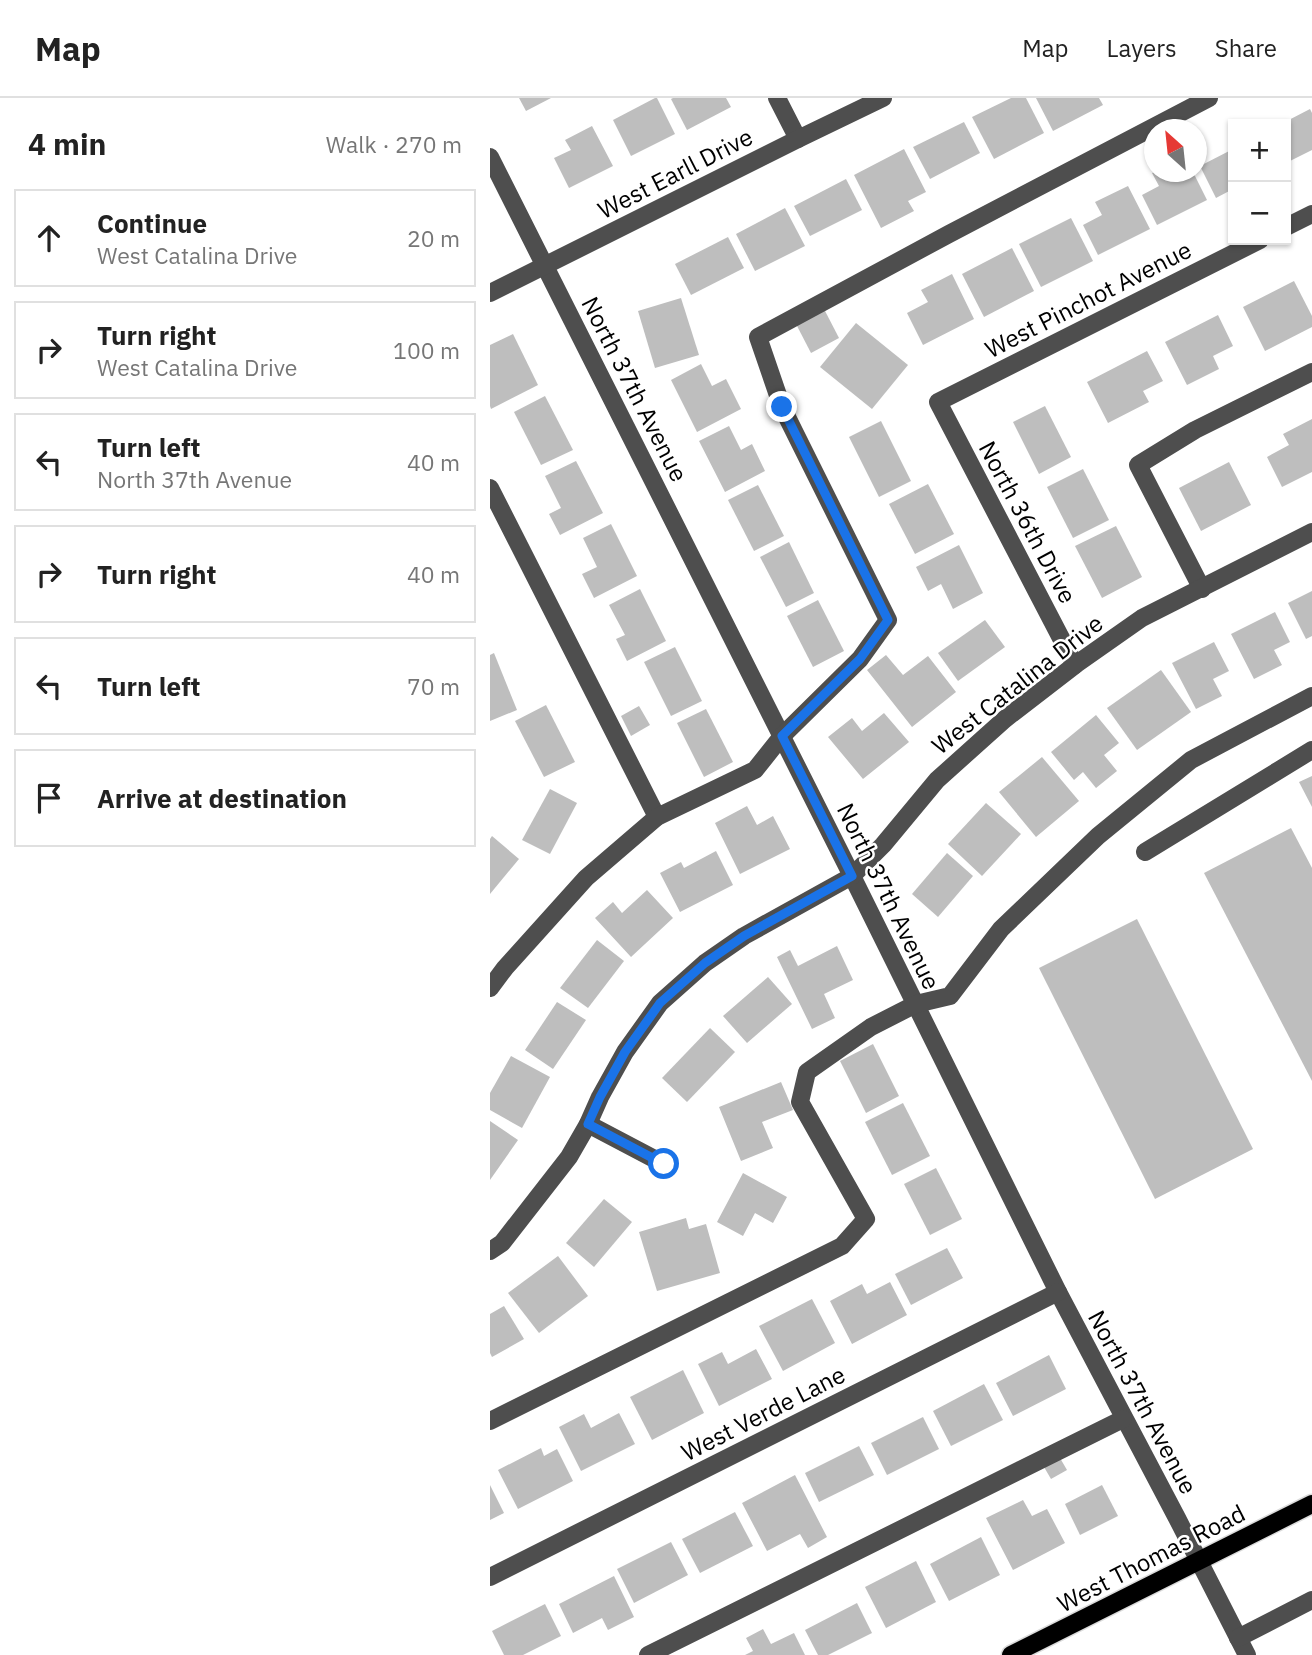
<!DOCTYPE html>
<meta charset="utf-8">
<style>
:root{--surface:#fff;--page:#f6f6f6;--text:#222;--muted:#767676;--line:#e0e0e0}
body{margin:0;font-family:"IBM Plex Sans",sans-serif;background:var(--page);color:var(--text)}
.controls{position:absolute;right:21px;top:21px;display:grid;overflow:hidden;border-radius:0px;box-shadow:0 2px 5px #0004}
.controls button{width:63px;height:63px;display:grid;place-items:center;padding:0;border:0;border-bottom:2px solid var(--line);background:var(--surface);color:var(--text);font:35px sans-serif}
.compass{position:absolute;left:654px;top:21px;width:63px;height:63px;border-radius:50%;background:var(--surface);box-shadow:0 2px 5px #0004;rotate:333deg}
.stop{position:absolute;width:21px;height:21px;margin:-16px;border:5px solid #1a73e8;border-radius:50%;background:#fff}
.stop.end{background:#1a73e8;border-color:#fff;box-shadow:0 2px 7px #0008}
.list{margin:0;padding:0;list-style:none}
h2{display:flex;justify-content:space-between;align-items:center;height:91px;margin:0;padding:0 28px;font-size:30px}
h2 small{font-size:23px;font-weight:400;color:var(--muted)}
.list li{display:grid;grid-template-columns:46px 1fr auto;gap:21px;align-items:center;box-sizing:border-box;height:98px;margin:0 14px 14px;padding:0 14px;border:2px solid var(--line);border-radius:0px}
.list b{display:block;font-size:26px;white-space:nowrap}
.list p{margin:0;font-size:23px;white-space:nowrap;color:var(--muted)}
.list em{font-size:23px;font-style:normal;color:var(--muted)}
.icon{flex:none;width:38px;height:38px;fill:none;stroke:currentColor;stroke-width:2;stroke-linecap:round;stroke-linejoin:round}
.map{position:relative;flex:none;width:822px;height:1557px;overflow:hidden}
header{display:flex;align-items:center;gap:42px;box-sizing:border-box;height:98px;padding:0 35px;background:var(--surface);border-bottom:2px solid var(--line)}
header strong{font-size:33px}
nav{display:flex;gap:38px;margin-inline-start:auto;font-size:24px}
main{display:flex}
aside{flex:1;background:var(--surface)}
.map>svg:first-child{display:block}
</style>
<header>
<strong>Map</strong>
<nav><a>Map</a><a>Layers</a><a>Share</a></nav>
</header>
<main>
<aside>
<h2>4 min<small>Walk · 270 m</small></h2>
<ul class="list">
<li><svg class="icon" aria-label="ahead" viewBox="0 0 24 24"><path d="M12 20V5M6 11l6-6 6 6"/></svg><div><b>Continue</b><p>West Catalina Drive</p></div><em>20 m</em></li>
<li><svg class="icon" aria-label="right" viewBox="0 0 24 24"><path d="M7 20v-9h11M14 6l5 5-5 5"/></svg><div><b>Turn right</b><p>West Catalina Drive</p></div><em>100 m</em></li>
<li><svg class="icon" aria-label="left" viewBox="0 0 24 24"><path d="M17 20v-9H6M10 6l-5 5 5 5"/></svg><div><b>Turn left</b><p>North 37th Avenue</p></div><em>40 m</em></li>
<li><svg class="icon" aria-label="right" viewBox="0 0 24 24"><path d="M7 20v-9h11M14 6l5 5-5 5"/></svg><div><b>Turn right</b></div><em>40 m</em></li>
<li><svg class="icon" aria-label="left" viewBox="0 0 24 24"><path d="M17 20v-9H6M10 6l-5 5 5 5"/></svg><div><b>Turn left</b></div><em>70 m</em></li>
<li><svg class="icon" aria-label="arrive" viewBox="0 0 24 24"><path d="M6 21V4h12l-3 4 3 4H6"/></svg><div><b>Arrive at destination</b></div></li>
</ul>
</aside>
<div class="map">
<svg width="822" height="1557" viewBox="0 0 822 1557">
<rect width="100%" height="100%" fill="#fff"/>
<!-- building -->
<g fill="#bebebe">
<polygon points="29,0 61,0 36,13"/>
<polygon points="165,0 167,0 185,36 141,58 123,22"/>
<polygon points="183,0 236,0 241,9 197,32 181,1"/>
<polygon points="521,0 536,0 554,35 504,61 482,19"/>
<polygon points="546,0 609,0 613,7 563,33"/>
<polygon points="820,11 822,15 822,52 796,65 796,26 791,26"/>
<polygon points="474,24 490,55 440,81 423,49"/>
<polygon points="102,28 123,68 79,90 64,60 81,52 75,42"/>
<polygon points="414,51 436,94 418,103 424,113 391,130 364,77"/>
<polygon points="743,51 743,91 726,100 710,68"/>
<polygon points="665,74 703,74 717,102 667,127 652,97 669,88 662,75"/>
<polygon points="356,81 372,112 320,138 304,108"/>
<polygon points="638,88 660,131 608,157 593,127 612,117 605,104"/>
<polygon points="295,110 315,148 265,173 246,136"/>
<polygon points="581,120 603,163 551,189 529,146"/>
<polygon points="238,139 254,170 201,197 185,166"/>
<polygon points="522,150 544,193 494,219 472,176"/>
<polygon points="462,176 484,221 433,247 417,215 438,204 431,192"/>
<polygon points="804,183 822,218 822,229 775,253 753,209"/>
<polygon points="191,200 209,257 165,270 148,213"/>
<polygon points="334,211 349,240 321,255 306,226"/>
<polygon points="728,217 743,248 723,258 729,271 697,287 675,244"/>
<polygon points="366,225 418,267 382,311 330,269"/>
<polygon points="23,236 48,287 1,311 0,308 0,247"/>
<polygon points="657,253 673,283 653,293 659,304 618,325 597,284"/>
<polygon points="211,266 222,288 236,281 251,311 207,334 181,282"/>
<polygon points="55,298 83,352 51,367 24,314"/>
<polygon points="555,308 581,359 549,376 523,324"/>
<polygon points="822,321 822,374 792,389 777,359 799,347 793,336"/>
<polygon points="391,323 421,383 389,399 359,339"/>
<polygon points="239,328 251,352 262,346 275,373 235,394 209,343"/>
<polygon points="86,363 113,415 70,437 59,416 71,410 55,378"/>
<polygon points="739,364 761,407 711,433 689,390"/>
<polygon points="593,371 619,422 583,440 557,389"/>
<polygon points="438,386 464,436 425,456 399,406"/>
<polygon points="268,387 294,438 264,453 238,402"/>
<polygon points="121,426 147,478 104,500 92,476 107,469 93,440"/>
<polygon points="626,428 652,479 612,500 585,448"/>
<polygon points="299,444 324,495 296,509 270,459"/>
<polygon points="469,447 493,495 463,511 451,486 438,493 426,469"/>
<polygon points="150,491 176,543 137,563 126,541 135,537 119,507"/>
<polygon points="822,493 822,538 816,541 798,505"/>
<polygon points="328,502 354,553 323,569 297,518"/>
<polygon points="785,514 800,544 784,552 792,567 764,581 741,536"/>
<polygon points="495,522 515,549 468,583 448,555"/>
<polygon points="724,544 739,573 723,581 732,598 706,611 682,565"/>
<polygon points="185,549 212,603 181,618 154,564"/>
<polygon points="4,555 27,612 0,623 0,557"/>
<polygon points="396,557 413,577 438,558 466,594 422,629 377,572"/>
<polygon points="671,572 701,614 647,652 617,610"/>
<polygon points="56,607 85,664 54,679 25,623"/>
<polygon points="149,608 160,627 141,638 131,618"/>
<polygon points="216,611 243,664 214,679 187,625"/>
<polygon points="394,615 419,644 373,681 338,639 362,620 372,633"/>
<polygon points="606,617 629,645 614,657 627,673 606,690 593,674 584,682 561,654"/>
<polygon points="552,659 589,703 546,739 509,694"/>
<polygon points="822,678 822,709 809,684"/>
<polygon points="60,691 87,705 60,756 32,742"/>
<polygon points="496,705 531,736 492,778 458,746"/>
<polygon points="257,708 267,727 283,718 300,751 250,776 225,725"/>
<polygon points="801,730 822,770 822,983 714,775"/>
<polygon points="2,738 29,761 0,796 0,741"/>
<polygon points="226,753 243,787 190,814 170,775 191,764 194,770"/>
<polygon points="457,755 483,778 448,819 422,796"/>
<polygon points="157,792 183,820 141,859 105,820 123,804 132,815"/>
<polygon points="647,821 763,1051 665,1101 549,870"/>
<polygon points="107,842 134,863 98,910 70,890"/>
<polygon points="347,848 363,882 334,896 345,920 322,931 287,859 300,852 308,868"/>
<polygon points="278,879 302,906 257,945 233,918"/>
<polygon points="67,904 96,922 63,971 35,952"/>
<polygon points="220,930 245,954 197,1004 172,980"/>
<polygon points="383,946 409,998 376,1015 350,963"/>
<polygon points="21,958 60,979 32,1030 0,1012 0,995"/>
<polygon points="291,984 303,1012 272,1024 283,1050 251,1063 229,1009"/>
<polygon points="413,1005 440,1058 402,1077 375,1024"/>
<polygon points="0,1023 28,1042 0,1082"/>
<polygon points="446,1070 472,1121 440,1137 414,1086"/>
<polygon points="253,1075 297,1099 283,1125 265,1115 253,1138 227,1124"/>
<polygon points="114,1101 142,1124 104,1169 76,1145"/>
<polygon points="196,1120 199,1131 216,1126 230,1175 167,1193 149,1134"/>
<polygon points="457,1150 473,1180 421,1207 405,1176"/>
<polygon points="68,1158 98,1198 49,1235 18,1195"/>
<polygon points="400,1184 417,1217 362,1246 340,1203 372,1186 377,1196"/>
<polygon points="322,1201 345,1245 293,1273 269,1228"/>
<polygon points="14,1208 34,1241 2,1259 0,1255 0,1216"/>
<polygon points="266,1251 282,1281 229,1308 208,1266 232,1254 238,1266"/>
<polygon points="559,1257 576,1291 523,1318 506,1285"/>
<polygon points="193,1272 214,1315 162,1342 140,1299"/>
<polygon points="494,1286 513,1322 461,1348 443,1313"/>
<polygon points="129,1315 145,1346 91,1373 69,1329 94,1316 101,1330"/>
<polygon points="433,1319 449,1351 397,1377 381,1345"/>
<polygon points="369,1348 384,1377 329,1404 315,1375"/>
<polygon points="51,1350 54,1358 67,1351 83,1383 28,1411 8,1372"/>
<polygon points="570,1360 577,1372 561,1381 554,1369"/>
<polygon points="305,1377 337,1439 318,1450 310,1436 277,1453 252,1405"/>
<polygon points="0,1387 14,1415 0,1422"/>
<polygon points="612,1387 628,1418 590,1437 575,1406"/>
<polygon points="533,1402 542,1418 557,1411 575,1445 523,1472 496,1420"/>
<polygon points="245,1414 263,1448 210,1475 192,1441"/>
<polygon points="491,1439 510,1477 459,1503 440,1466"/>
<polygon points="181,1444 198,1477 144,1505 127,1471"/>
<polygon points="426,1463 446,1504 396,1530 375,1489"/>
<polygon points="124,1478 144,1519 118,1532 112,1520 83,1535 69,1506"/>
<polygon points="367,1505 382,1535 338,1557 328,1557 315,1532"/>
<polygon points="55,1506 71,1538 33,1557 14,1557 2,1533"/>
<polygon points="273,1531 281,1546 304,1535 315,1557 255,1557 263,1553 256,1540"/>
</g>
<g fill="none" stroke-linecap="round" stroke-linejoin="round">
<defs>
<polyline id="major" points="521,1557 822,1406"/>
</defs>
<!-- major casing -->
<use href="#major" stroke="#dbdbdb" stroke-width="21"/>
<!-- minor -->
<g stroke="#4e4e4e" stroke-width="18">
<polyline points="287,0 308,41"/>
<polyline points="0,59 362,778 568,1194 687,1420 757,1557"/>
<polyline points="796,129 822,116"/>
<polyline points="0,195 308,41 393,0"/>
<polyline points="0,390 167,719"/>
<polyline points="712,491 648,367 705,332 822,274"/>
<polyline points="585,567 448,304 770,142"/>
<polyline points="655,754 822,652"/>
<polyline points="0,890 15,870 96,780 167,719 265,672 292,638 370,561 398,522 292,309 268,239 459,136 719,0"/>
<polyline points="98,1026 174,1066"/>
<polyline points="0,1153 12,1145 79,1059 98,1026 110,999 135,954 170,905 215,865 254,838 362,778 393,747 447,682 515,621 585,567 652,520 822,434"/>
<polyline points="0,1323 352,1148 376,1121 310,1004 317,974 381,929 426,906 460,898 511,831 608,738 701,662 822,598"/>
<polyline points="0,1479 568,1194"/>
<polyline points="748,1540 822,1502"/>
<polyline points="158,1557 633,1321"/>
</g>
<!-- major -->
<use href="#major" stroke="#000" stroke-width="18"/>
</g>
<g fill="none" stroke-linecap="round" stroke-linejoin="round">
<!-- route -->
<polyline stroke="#1a73e8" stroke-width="9" points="174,1066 98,1026 110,999 135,954 170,905 215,865 254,838 362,778 292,638 370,561 398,522 292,309"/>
</g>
<g text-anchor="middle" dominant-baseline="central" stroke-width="5" stroke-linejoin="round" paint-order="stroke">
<!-- street labels -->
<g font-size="24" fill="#000" stroke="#fff">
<text transform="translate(185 75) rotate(-27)">West Earll Drive</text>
<text transform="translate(598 201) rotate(-27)">West Pinchot Avenue</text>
<text transform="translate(145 291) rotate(63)">North 37th Avenue</text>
<text transform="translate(538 424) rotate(62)">North 36th Drive</text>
<text transform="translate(527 586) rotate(-38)">West Catalina Drive</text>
<text transform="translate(399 798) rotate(64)">North 37th Avenue</text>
<text transform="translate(653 1304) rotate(62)">North 37th Avenue</text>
<text transform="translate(273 1315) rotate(-27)">West Verde Lane</text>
<text transform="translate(661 1460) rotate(-27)">West Thomas Road</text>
</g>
</g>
</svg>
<div class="controls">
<button>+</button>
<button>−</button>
</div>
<svg class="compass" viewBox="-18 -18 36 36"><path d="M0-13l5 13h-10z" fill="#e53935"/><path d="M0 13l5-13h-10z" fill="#767676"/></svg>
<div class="stop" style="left:174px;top:1066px"></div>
<div class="stop end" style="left:292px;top:309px"></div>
</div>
</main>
